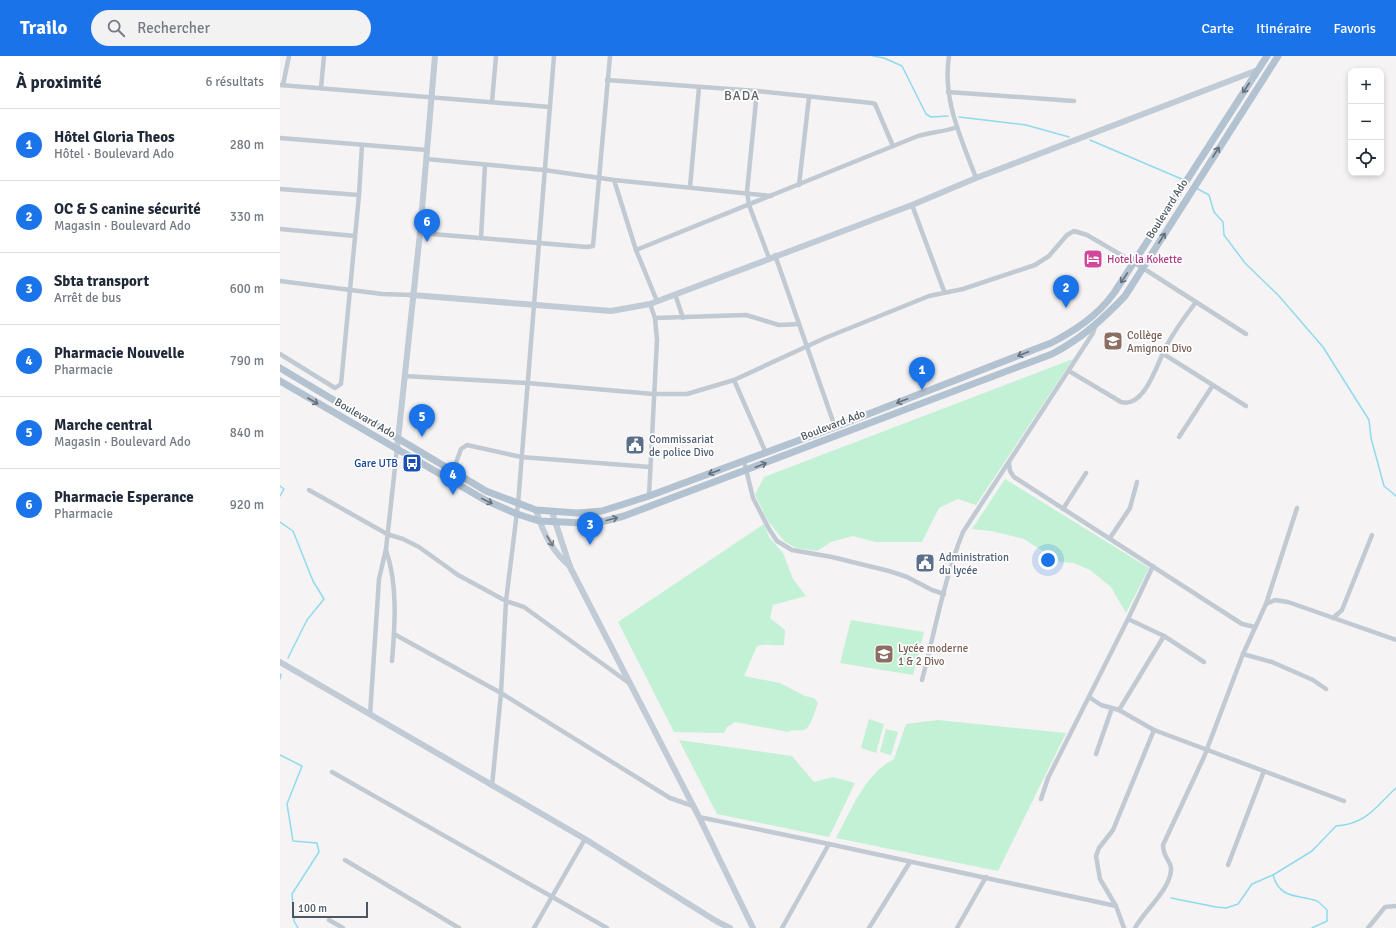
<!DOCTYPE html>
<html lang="fr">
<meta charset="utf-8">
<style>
:root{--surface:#fff;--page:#f2f2f3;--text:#1f2937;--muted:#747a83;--line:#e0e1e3;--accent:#1a73e8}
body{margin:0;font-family:Signika,sans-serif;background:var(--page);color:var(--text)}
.controls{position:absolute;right:12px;top:12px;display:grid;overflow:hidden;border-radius:8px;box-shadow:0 2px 6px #0003}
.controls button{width:36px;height:36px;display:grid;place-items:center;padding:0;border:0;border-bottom:1px solid var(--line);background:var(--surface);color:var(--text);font:20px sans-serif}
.scale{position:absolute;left:12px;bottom:10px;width:76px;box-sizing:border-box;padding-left:4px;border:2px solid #4a5661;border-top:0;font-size:11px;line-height:14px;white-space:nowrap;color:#4a5661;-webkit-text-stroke:3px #fff;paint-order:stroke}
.you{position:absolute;left:768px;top:504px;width:14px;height:14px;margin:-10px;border:3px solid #fff;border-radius:50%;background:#1a73e8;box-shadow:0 0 0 6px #1a73e833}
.badge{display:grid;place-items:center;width:26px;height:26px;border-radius:50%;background:var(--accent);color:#fff;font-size:13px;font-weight:700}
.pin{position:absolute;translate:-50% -33px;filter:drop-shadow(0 1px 2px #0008)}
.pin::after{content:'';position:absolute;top:21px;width:14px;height:12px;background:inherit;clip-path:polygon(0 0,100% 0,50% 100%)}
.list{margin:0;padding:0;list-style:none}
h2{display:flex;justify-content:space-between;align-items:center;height:52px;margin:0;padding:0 16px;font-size:17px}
h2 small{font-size:13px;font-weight:400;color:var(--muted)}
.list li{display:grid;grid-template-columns:26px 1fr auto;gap:12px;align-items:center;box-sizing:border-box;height:72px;padding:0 16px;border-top:1px solid var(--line)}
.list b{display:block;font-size:15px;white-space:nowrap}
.list p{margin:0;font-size:13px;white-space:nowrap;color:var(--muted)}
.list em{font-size:13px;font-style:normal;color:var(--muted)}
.icon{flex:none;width:22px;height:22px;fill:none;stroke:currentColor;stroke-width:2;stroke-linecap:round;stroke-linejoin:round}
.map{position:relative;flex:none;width:1116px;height:872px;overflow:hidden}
header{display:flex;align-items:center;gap:24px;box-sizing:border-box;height:56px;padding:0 20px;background:var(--accent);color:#fff}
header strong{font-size:19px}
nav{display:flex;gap:22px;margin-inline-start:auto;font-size:14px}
.search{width:280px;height:36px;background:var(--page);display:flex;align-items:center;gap:10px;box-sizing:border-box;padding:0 14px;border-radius:22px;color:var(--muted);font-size:15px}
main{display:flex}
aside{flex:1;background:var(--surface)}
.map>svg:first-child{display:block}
</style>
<header>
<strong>Trailo</strong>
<div class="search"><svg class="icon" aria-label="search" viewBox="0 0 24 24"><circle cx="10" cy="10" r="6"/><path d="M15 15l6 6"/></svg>Rechercher</div>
<nav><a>Carte</a><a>Itinéraire</a><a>Favoris</a></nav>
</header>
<main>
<aside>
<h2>À proximité<small>6 résultats</small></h2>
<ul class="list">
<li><span class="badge">1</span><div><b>Hôtel Gloria Theos</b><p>Hôtel · Boulevard Ado</p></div><em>280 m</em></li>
<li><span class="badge">2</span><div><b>OC &amp; S canine sécurité</b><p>Magasin · Boulevard Ado</p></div><em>330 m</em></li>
<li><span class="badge">3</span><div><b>Sbta transport</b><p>Arrêt de bus</p></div><em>600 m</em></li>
<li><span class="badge">4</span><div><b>Pharmacie Nouvelle</b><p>Pharmacie</p></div><em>790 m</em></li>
<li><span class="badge">5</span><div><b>Marche central</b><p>Magasin · Boulevard Ado</p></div><em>840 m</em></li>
<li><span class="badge">6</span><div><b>Pharmacie Esperance</b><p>Pharmacie</p></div><em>920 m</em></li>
</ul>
</aside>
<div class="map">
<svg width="1116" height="872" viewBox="0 0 1116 872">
<rect width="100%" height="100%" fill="#f5f3f3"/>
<!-- green -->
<g fill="#c3f1d5">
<polygon points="793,303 696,449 678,443 659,452 642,486 595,486 573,480 551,486 537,495 516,492 504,485 488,465 475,439 484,421"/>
<polygon points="725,423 869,512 846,557 831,531 810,514 794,507 780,506 744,483 711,475 692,473"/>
<path d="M 484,468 L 489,481 L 503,497 L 513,523 L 526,540 L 493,549 L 490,562 L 505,574 L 504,589 C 494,590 485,587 477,590 L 464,620 L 500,627 L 525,640 L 534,642 L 538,647 C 535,654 531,672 524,674 C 518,675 514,673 508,676 L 455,666 L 447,671 L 444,677 L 394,676 L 338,566 Z"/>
<polygon points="571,564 644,576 633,619 560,607"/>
<polygon points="589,663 604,668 596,697 581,692"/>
<path d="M 658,664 L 786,677 L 718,815 L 556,782 C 572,753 584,719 614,703 L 626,668 Z"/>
<polygon points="606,673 618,676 611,699 600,696"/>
<polygon points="399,684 512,700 534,726 553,721 575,727 549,781 437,758"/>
</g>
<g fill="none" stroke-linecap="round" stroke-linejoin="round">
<!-- stream -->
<g stroke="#90daee" stroke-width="1.5">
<polyline points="593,0 604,2 622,10 646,58 651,61 668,60"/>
<polyline points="679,61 746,69 789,81"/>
<polyline points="810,84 904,124"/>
<polyline points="916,132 929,139 934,156 943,166 944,179 965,207 999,240 1043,291 1089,364 1091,382 1104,430 1116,440"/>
<polyline points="0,430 4,433 0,440"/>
<polyline points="0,466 13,475 33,525 44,543 27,564 8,602"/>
<polyline points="0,623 1,618"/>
<polyline points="0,699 22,710 7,748 13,785 37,787 39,796 12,838 14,865 18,872"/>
<path d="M 993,819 C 1000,844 1018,838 1037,845 C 1040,847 1044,851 1047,854 L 1047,865 L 1032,872"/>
<path d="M 891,842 L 936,851 L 946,852 L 958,848 L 972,828 L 993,819 L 1032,795 L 1056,770 C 1087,768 1095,751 1116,732"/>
</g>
<!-- street -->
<g stroke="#c1cad2" stroke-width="4.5">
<path d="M 669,0 C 662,43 681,82 696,122"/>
<polyline points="327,24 477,35 592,47 595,48 613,90"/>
<polyline points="0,29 270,51"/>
<polyline points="3,29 9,0"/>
<polyline points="41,32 44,0"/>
<polyline points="477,35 467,136 469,149 489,202"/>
<polyline points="668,36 794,45"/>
<polyline points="212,46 216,0"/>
<polyline points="0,82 147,94"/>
<polyline points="146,103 264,114 334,124 491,140"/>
<polyline points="334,124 356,194 377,245"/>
<polyline points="519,129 529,41"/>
<polyline points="410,131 419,31"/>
<polyline points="0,133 79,139"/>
<polyline points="632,149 664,235"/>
<polyline points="0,173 75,180"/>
<polyline points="140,177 307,191 313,190 330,0"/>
<polyline points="201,182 205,109"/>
<path d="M 356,194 L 638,80 C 651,76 664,76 677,71"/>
<polyline points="495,199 555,371"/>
<polyline points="0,225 102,238 132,239"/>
<polyline points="395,238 403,262"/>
<polyline points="370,248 375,262 466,259 499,269 519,268"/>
<polyline points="882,297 966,350"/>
<polyline points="0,298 55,332 61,328 79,139 82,89"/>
<path d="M 789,315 L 841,346 C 866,353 878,303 888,287 C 896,273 906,259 916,246"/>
<polyline points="124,320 247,327 373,338 407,338 454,324 545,282 649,240 683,233 755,209 769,200 787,179 794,175 807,179 855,207 966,278"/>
<polyline points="454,324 486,397"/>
<polyline points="899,381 933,329"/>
<polyline points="464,405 473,442 489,473 497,485 512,494 552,501 609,515 627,521 652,534 664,538"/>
<polyline points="729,407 730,415 734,421 962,568 975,571"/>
<polyline points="173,415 181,393 187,389 241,401 370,411"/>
<polyline points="29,434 107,478 123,483 139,491 178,519 226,545 244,551 349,627"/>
<polyline points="369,440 377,284 375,262"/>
<polyline points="783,453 806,417"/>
<polyline points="830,482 850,452 857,426"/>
<path d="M 106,494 C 118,529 115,569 112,605"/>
<polyline points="986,548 995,544 1008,546 1116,584"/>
<polyline points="1053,562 1062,554 1092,479"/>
<polyline points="848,563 884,580 924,606"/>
<polyline points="114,578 221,637 390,742 413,750"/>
<polyline points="963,598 992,606 1033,624 1046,633"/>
<path d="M 642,624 C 655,575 664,523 683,476 L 813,277 L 816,268"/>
<polyline points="809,641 821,649 839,654 874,674 1064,745"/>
<polyline points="839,654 884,580"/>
<polyline points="90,659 99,523 106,493 117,393"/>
<polyline points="816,698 832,652"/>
<polyline points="52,716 327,872"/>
<polyline points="212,730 221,637 226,545 238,448 274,0"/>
<polyline points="761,743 768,722 848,563 873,510"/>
<polyline points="419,761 549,788 836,850"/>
<polyline points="65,804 179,872"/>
<polyline points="948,809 984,715"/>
<polyline points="49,864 63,872"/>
<polyline points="254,872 305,783"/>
<polyline points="502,872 549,788"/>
<polyline points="589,872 630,806"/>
<polyline points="677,872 706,821"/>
<polyline points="844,872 836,850 820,823 816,800 819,792 833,774 874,674"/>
<path d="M 855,872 C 864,855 890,834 891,814 C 892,806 883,802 883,789 L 924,701 L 963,598 L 986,548 L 1017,452"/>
<polyline points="1088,872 1105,851 1116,850"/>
</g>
<!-- secondary -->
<g stroke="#c1cbd6" stroke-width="6">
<polyline points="132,239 331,255 370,248 632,149 696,122 978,14"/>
<polyline points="117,393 140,177 155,0"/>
<path d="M 256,454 C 262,474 273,497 290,510"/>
<polyline points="272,456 290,511 419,761 473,872"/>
<polyline points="0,606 305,783 436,865 450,872"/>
</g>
<!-- primary -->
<g stroke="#b3c2d1" stroke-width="7">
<path d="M 0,312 L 206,435 L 256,454 L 297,457 L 322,455 L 369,440 L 555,371 L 771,287 C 796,274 817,260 834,237 L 987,0"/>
<path d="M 0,325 L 205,444 L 237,458 L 259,465 L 305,467 L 325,465 L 344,460 L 772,298 C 801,283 823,263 845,240 L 998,0"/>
</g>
</g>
<!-- one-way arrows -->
<defs><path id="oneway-shaft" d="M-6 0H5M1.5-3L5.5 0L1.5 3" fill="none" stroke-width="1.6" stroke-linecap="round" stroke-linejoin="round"/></defs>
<g stroke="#64717d">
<use href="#oneway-shaft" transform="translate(966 32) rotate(123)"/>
<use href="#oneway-shaft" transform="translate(936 96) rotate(-58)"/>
<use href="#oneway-shaft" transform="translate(882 182) rotate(-58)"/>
<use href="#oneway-shaft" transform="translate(844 222) rotate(124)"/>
<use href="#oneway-shaft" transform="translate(743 298) rotate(159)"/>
<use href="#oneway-shaft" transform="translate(33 345) rotate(30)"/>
<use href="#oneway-shaft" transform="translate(622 345) rotate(159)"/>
<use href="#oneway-shaft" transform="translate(481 409) rotate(-21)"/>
<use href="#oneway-shaft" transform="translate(434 416) rotate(160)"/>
<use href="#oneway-shaft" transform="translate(207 445) rotate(26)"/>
<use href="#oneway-shaft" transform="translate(332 463) rotate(-14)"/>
</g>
<use stroke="#6e7984" href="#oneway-shaft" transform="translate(270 485) rotate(59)"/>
<!-- icons -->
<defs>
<symbol id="hotel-square" viewBox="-11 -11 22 22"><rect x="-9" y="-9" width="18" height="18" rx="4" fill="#d1479c" stroke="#fff"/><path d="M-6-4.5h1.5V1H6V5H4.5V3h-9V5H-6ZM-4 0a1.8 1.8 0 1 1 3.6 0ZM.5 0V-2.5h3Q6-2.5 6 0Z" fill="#fff"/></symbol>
<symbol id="university-square" viewBox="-11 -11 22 22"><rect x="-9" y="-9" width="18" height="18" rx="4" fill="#8d6e63" stroke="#fff"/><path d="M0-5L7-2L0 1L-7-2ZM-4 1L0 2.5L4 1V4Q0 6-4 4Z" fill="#fff"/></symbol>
<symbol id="civic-square" viewBox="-11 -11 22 22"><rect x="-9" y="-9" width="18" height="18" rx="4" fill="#5c6f8a" stroke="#fff"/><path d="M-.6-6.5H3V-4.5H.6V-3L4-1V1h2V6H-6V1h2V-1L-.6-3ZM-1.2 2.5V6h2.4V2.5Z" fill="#fff"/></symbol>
<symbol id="bus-square" viewBox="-11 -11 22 22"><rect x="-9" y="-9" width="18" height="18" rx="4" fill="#1a4fb4" stroke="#fff"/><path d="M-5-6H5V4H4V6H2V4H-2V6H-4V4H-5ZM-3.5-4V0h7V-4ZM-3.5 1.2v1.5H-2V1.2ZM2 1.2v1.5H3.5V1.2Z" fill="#fff"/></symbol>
<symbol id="school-square" viewBox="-11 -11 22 22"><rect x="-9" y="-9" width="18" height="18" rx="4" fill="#8d6e63" stroke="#fff"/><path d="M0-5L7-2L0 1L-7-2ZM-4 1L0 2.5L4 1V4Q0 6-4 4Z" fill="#fff"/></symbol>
</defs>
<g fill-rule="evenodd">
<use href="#hotel-square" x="802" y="192" width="22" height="22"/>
<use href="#university-square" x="822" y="274" width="22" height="22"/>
<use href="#civic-square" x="344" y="378" width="22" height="22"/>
<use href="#bus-square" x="121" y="396" width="22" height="22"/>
<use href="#civic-square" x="634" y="496" width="22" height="22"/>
<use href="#school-square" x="593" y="587" width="22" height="22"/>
</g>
<g text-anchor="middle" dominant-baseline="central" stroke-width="3.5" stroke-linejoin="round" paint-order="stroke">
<!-- street labels -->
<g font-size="11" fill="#4a5661" stroke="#fff">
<text transform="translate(887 153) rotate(-58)">Boulevard Ado</text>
<text transform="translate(85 362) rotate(30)">Boulevard Ado</text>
<text transform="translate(553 369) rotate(-21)">Boulevard Ado</text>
</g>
<!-- hotel labels -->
<g font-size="11" fill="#b23c85" stroke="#fff" text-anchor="start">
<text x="827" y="203">Hotel la Kokette</text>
</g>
<!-- education labels -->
<g font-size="11" fill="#785e54" stroke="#fff" text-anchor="start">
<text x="847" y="279">Collège<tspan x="847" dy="13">Amignon Divo</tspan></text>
<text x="618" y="592">Lycée moderne<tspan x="618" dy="13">1 &amp; 2 Divo</tspan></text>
</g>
<!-- service labels -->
<g font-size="11" fill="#4e5e75" stroke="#fff" text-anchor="start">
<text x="369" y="383">Commissariat<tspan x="369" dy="13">de police Divo</tspan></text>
<text x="659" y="501">Administration<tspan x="659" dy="13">du lycée</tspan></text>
</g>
<!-- transit labels -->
<g font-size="11" fill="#164399" stroke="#fff" text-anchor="end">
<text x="118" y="407">Gare UTB</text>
</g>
<!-- quarter labels -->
<g font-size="13" letter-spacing="1" fill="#5f6368" stroke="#fff">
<text x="462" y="40">BADA</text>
</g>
</g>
</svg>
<div class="controls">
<button>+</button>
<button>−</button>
<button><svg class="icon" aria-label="locate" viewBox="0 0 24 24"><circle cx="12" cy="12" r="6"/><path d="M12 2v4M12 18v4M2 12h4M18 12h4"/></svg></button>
</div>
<div class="scale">100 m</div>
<div class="you"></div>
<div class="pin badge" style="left:642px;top:334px">1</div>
<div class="pin badge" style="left:786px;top:252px">2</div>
<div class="pin badge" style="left:310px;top:489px">3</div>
<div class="pin badge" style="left:173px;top:439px">4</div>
<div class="pin badge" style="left:142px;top:381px">5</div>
<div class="pin badge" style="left:147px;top:186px">6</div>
</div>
</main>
